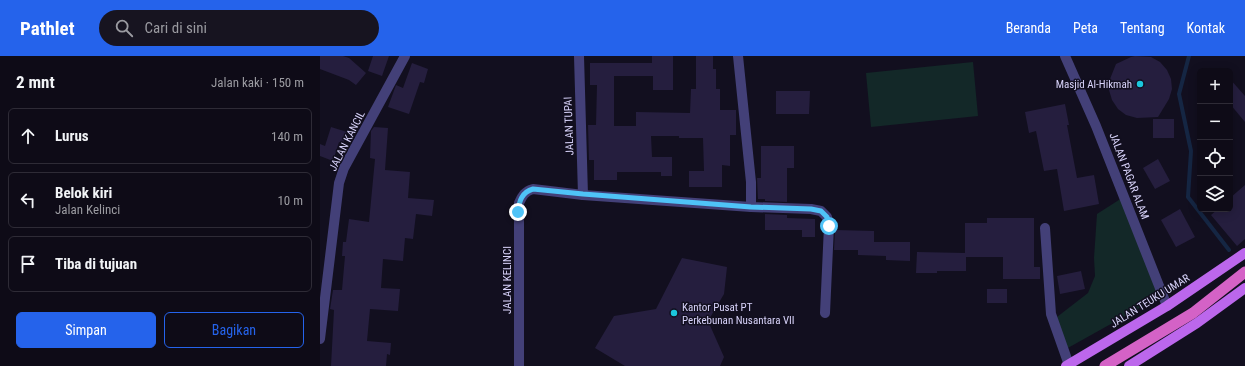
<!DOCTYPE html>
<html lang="id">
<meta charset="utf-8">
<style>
:root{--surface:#0e0b17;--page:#171420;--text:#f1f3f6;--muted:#9b9ba1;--line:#2e2b36;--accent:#2563eb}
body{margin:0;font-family:"Roboto Condensed",sans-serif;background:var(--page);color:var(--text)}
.controls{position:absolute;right:12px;top:12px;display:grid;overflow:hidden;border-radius:6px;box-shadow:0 2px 10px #0003}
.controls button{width:36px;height:36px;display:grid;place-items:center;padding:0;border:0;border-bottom:1px solid var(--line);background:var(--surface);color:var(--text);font:20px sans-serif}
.stop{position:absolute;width:12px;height:12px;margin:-9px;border:3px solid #4fc3f7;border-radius:50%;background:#fff}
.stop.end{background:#4fc3f7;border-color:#fff;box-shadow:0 1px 4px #0008}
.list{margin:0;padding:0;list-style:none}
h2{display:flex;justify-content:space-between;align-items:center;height:52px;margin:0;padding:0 16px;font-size:17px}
h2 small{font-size:13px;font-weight:400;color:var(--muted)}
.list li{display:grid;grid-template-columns:26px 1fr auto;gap:12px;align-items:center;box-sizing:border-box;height:56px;margin:0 8px 8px;padding:0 8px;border:1px solid var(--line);border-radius:6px}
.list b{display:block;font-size:15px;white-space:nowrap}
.list p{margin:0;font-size:13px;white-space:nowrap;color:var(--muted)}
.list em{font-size:13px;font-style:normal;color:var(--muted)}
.actions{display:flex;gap:8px;padding:12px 16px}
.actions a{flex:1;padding:9px 0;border:1px solid var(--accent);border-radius:6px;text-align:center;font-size:14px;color:var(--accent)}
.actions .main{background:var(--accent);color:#fff}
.icon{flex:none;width:22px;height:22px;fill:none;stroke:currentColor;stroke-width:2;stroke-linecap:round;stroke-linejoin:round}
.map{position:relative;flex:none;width:925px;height:310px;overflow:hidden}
header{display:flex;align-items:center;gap:24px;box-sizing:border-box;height:56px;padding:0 20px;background:var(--accent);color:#fff}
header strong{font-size:19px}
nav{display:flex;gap:22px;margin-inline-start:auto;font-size:14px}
.search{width:280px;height:36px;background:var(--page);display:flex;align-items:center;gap:10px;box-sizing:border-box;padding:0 14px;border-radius:22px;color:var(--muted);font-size:15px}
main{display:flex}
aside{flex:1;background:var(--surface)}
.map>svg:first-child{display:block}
</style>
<header>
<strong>Pathlet</strong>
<div class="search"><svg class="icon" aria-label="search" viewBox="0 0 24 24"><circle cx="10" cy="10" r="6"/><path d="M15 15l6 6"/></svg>Cari di sini</div>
<nav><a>Beranda</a><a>Peta</a><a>Tentang</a><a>Kontak</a></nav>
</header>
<main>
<aside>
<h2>2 mnt<small>Jalan kaki · 150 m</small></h2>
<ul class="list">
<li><svg class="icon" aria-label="ahead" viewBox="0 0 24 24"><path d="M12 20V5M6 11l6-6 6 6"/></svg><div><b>Lurus</b></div><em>140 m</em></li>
<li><svg class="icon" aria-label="left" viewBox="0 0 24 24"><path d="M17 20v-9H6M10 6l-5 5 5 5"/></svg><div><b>Belok kiri</b><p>Jalan Kelinci</p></div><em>10 m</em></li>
<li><svg class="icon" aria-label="arrive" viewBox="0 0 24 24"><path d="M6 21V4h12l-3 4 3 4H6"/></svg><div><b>Tiba di tujuan</b></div></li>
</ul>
<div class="actions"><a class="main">Simpan</a><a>Bagikan</a></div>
</aside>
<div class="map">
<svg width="925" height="310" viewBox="0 0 925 310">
<rect width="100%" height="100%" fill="#120f1f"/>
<!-- green -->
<g fill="#132828">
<polygon points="653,6 658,60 551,71 546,17"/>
<polygon points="802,142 841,240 746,293 737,261 768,237 775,220 774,202 777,158"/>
</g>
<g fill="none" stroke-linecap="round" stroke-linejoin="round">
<!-- stream -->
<polyline stroke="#152643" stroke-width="4" points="869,0 859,38 871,95 868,141 909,194"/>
</g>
<!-- building -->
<g fill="#251e3e">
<polygon points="0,0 23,0 29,2 46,17 36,29 29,24 0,13"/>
<polygon points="53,0 69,0 62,20 48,15"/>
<polygon points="332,0 353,0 353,34 333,34 333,20 294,20 294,70 316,70 316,56 370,57 371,33 376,33 376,0 393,0 393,13 396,13 396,33 400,33 400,54 416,54 416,79 410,79 410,110 402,109 402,131 369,131 369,115 384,115 383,82 359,82 359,80 331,80 332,101 352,101 352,120 341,120 341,116 297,116 297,124 274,124 274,104 269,104 268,69 276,69 277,29 270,29 270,7 332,7"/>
<polygon points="815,0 831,1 840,6 847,14 851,23 852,33 849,43 838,61 817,62 806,59 798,53 792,44 789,34 790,23 796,8 811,1"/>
<polygon points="92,7 108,13 104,27 100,26 89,58 68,51 76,29 83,32"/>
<polygon points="910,23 925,40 925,66 910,48"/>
<polygon points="456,35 490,35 489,58 456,58"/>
<polygon points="745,48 749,69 747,69 757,122 774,119 779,148 744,155 737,113 724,115 716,75 709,77 705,56"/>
<rect x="833" y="63" width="21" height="19"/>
<polygon points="11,71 27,76 23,88 19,86 13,105 0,100 0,88 5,90"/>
<polygon points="54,71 68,72 65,114 90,116 88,142 114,144 112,160 96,158 93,183 85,182 83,205 63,203 61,232 80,233 78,255 50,253 47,285 71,287 70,299 67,298 66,310 11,310 14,254 10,253 13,234 22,234 25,200 22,200 23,186 26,186 29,163 49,166 55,103 50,102 51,75"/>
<polygon points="441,90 474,90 474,112 467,112 467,146 445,145 445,143 438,143 437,122 441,122"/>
<polygon points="838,103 850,125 835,133 823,112"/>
<polygon points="925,129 925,183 917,190 891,159 898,153 910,153 910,142"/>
<polygon points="860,153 875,181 856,191 841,164"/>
<polygon points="445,158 467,159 467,162 495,163 495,181 482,181 482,174 445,174"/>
<polygon points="667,162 714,162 714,211 720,211 720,223 683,223 683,201 646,201 646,215 617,215 617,217 596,217 597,196 645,197 645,167 667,167"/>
<polygon points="515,174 554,175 554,186 590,186 590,205 566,204 566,200 538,199 538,194 514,194"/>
<polygon points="362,202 407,211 404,238 388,265 404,301 400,310 305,310 275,292 294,260 336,253"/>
<polygon points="761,215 765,233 740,238 737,220"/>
<rect x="667" y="233" width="20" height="14"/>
</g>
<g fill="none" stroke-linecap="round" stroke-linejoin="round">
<!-- minor -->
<g stroke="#434078" stroke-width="10">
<polyline points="259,0 263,139"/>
<polyline points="418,0 431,126 431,151"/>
<polyline points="725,172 731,258 749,309"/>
<polyline points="0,283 19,127 24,112 85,0"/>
<path d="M 199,310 L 199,147 C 202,140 205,135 213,133 L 263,139 L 431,151 L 491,153 L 501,155 L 507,161 L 509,170 L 505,257"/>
</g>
<!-- tertiary -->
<polyline stroke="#434078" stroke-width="10" points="745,0 776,70 847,250"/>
<!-- primary -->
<g stroke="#bc67ec" stroke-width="10">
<polyline points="746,310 847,250 925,197"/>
<polyline points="809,310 877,267 925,232"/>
</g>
<!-- trunk -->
<polyline stroke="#d462c6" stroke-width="11" points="785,310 873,257 925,216"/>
</g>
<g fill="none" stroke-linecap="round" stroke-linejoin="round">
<!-- route -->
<path stroke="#4fc3f7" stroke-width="5" d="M 198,156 C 199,145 202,136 213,133 L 263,138 L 431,151 L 491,153 L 501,155 L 507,161 L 509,170"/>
</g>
<!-- markers -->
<g fill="#1bc7dd" stroke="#120f1f" stroke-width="1.5">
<circle cx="820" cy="28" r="4"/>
<circle cx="354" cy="257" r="4"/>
</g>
<g text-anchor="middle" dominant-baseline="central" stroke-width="3" stroke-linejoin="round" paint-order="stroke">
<!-- poi labels -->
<g font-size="11" fill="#d8d3fa" stroke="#120f1f" text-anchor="end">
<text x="812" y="28">Masjid Al-Hikmah</text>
<text x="362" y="251" text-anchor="start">Kantor Pusat PT<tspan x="362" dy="13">Perkebunan Nusantara VII</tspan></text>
</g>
<!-- street labels -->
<g font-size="11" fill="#d8d3fa" stroke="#120f1f">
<text transform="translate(249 70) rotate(-92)">JALAN TUPAI</text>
<text transform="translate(27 85) rotate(-63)">JALAN KANCIL</text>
<text transform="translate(809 120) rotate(69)">JALAN PAGAR ALAM</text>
<text transform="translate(187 224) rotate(-90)">JALAN KELINCI</text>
<text transform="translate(830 245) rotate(-32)">JALAN TEUKU UMAR</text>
</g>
</g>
</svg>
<div class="controls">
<button>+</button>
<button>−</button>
<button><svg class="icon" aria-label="locate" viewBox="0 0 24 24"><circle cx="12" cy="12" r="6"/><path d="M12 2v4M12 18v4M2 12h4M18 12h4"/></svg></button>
<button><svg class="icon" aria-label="layers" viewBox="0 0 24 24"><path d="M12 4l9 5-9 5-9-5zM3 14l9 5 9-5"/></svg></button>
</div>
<div class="stop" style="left:509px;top:170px"></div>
<div class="stop end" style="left:198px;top:156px"></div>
</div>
</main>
